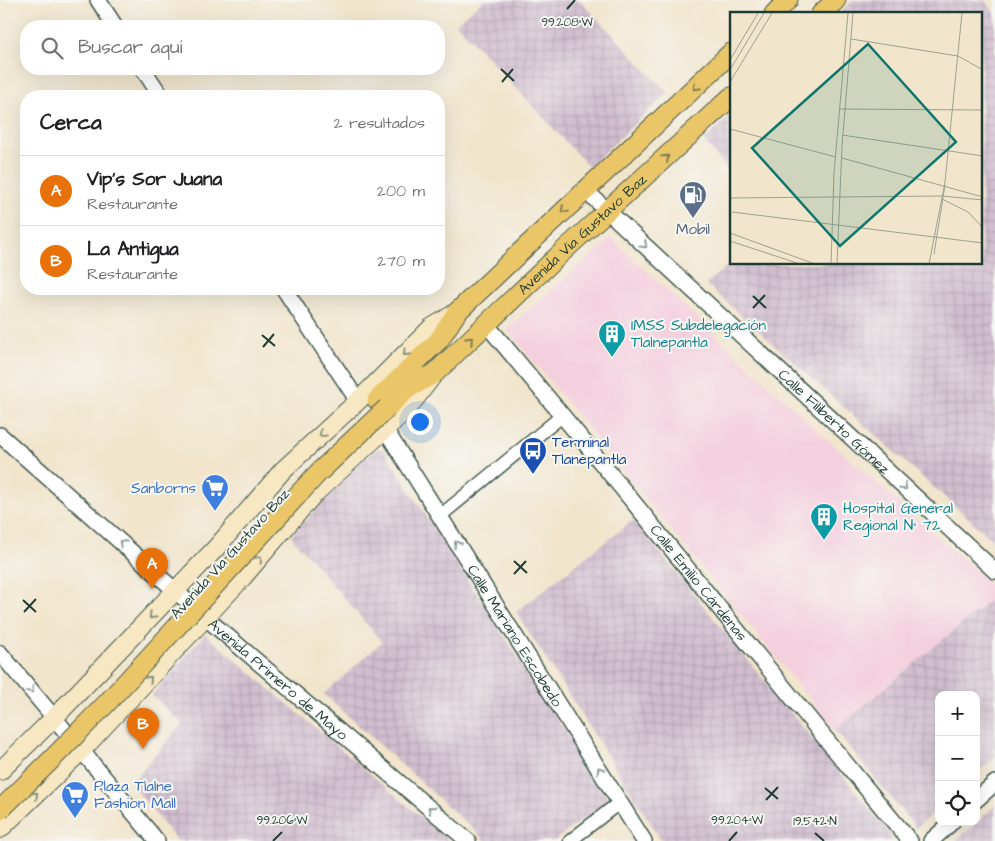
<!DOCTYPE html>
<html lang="es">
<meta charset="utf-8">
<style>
:root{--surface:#fff;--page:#f6f6f6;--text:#202124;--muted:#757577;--line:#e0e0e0;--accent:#c8321e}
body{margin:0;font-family:"Architects Daughter",sans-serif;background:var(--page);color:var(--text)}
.controls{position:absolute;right:15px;bottom:15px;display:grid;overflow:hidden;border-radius:10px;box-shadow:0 5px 20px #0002}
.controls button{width:45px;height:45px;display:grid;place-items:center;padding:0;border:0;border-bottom:1px solid var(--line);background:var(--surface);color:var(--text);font:25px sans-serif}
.you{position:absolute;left:419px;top:421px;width:18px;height:18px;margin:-12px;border:4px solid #fff;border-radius:50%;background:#1a73e8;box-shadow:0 0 0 8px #1a73e833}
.badge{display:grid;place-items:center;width:32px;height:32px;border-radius:50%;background:var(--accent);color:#fff;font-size:16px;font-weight:700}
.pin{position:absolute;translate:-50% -41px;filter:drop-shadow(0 1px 2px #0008)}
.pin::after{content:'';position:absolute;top:26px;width:18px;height:15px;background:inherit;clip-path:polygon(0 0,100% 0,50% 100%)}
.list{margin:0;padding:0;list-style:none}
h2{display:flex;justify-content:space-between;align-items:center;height:65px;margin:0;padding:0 20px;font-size:21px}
h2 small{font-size:16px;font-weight:400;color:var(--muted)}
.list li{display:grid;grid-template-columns:32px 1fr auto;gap:15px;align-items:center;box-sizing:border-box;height:70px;padding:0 20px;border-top:1px solid var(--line)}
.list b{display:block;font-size:19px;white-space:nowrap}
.list p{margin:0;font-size:16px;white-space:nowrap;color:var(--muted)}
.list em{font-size:16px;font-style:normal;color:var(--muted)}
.icon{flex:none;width:28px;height:28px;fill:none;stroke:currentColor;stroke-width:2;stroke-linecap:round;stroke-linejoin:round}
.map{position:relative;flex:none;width:995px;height:841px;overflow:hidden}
.search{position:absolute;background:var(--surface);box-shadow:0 5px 20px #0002;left:20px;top:20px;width:425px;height:55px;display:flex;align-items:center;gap:12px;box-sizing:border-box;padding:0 18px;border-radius:20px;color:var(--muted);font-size:19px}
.panel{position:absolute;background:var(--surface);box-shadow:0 5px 20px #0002;left:20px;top:90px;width:425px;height:205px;border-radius:20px}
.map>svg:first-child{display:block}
</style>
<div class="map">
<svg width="995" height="841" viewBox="0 0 995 841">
<defs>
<pattern id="industrial-grid" width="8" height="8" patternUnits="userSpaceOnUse" patternTransform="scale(1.25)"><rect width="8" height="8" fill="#d0bdce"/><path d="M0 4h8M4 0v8" fill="none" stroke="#b2a3b2"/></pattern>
</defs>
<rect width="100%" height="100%" fill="#f6f6f2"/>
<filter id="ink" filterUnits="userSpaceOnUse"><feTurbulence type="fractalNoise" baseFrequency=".02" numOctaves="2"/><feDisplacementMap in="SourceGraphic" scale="10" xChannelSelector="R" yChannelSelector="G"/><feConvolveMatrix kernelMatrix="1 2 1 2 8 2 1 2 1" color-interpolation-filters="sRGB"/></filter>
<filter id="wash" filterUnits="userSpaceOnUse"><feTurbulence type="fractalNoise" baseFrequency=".0096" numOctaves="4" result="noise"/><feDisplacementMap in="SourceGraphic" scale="20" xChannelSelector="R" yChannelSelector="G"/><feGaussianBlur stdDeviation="1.12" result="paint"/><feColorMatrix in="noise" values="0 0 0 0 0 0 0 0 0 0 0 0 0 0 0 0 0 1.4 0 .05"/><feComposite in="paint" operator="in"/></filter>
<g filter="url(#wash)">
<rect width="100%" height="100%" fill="#f1e5cc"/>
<!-- built -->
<polygon fill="#f4cfde" points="611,238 817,430 995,588 995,596 835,730 507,329"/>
<!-- industrial -->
<g fill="url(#industrial-grid)">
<polygon points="484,0 580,0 668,93 589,167 456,23"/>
<polygon points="853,0 984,0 995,13 995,542 706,284 731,262 731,264 981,264 981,14 839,14"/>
<polygon points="731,115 731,173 704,141"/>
<polygon points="377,449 383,449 595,777 608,800 554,841 486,841 324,694 382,642 291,536 362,460"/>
<polygon points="633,520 892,836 891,841 662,841 516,612"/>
<polygon points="995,596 995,758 976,774 976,695 939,695 939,808 916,828 835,730"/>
<polygon points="205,634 441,834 449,841 177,841 131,783 182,724 152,695"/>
<polygon points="995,806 995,841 956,841 967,831"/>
</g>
</g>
<g filter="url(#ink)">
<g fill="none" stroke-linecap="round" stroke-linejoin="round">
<defs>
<g id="minor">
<polyline points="440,516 563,415"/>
<polyline points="570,841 620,802"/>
</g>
<g id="tertiary">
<polyline points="98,0 115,26"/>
<polyline points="143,69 161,96"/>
<path id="s1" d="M 585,190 L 995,571"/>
<polyline points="284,289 358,401"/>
<path id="s2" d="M 486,324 C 630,494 767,670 910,841"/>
<path id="s3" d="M 385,429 L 644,841"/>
<path id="s4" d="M 0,435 L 206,618 L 468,841"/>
<polyline points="0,653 157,841"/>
<polyline points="976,800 995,783"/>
<polyline points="931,841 952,822"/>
</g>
<g id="secondary">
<polyline points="0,771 54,718 216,548 283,470 358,401 431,328 457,312"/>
<polyline points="0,829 82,750 243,577 313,495 408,408 434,374"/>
</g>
<g id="primary">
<polyline points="774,14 788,0"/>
<polyline points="821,14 836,0"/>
<polyline points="377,400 439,340 457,312 731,53"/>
<path id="s5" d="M 387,408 L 409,388 L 435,373 L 559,255 L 731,97"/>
</g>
</defs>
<!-- minor casing -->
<use href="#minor" stroke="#3e564b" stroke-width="15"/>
<!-- tertiary casing -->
<use href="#tertiary" stroke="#3e564b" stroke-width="18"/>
<!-- secondary casing -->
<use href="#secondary" stroke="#3e564b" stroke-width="20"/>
<!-- primary casing -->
<use href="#primary" stroke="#3e564b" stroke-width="21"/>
<!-- minor -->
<use href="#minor" stroke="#fff" stroke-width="12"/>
<!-- tertiary -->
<use href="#tertiary" stroke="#fff" stroke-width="15"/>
<!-- secondary -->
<use href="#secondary" stroke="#f7e8c3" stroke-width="18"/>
<!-- primary -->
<use href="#primary" stroke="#ebc669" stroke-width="19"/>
<defs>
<polyline id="primary-bridge" points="0,810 51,760 105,705 318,473 387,408"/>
</defs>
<!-- primary-bridge casing -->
<use href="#primary-bridge" stroke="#3e564b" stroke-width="21" stroke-linecap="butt"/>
<!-- primary-bridge -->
<use href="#primary-bridge" stroke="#ebc669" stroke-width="19"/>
</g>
<!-- one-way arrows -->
<defs><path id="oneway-chevron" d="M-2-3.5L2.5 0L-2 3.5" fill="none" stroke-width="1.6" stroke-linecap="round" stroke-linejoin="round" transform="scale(1.25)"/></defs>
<g stroke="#7b7b4c">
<use href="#oneway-chevron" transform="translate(696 87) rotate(137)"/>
<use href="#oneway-chevron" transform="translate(666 158) rotate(-43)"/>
<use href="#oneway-chevron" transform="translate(564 210) rotate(137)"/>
<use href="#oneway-chevron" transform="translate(470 340) rotate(-44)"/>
</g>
<g stroke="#8f9e9a">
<use href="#oneway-chevron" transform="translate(644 245) rotate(43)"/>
<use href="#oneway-chevron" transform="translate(904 487) rotate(43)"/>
<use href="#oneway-chevron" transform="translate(122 543) rotate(-138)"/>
<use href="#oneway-chevron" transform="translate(457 544) rotate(-122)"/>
<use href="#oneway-chevron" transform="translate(31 690) rotate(50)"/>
<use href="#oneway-chevron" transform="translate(600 770) rotate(-122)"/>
<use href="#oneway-chevron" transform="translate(431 809) rotate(-140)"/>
</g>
<g stroke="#8b927c">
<use href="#oneway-chevron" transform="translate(406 353) rotate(135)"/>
<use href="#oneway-chevron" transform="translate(322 434) rotate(137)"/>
<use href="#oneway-chevron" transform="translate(259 559) rotate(-50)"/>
<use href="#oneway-chevron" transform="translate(152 616) rotate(134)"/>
<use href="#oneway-chevron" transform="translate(149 679) rotate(-47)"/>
<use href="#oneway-chevron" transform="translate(35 795) rotate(-44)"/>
</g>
</g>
<!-- ticks -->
<path fill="none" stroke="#1f3d34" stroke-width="2" d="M 567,9 L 575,0M 501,69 L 514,81M 502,82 L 513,69M 753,296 L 766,308M 753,308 L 765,295M 262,335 L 275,346M 263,347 L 274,334M 514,561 L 527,573M 514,574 L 526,561M 23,600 L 36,612M 24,612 L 36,599M 765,788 L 778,799M 766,800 L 778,787M 815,833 L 824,841M 273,841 L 282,832M 729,841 L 737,832"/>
<!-- icons -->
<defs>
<symbol id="fuel-pin" viewBox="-11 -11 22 30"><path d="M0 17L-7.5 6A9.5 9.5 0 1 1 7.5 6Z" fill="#5c6f8a" stroke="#f6f6f2"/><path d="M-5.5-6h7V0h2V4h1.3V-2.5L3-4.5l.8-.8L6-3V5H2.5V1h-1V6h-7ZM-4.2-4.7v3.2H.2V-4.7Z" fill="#fff"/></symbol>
<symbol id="building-pin" viewBox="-11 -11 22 30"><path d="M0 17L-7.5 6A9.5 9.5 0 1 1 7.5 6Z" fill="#0f9aa8" stroke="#f6f6f2"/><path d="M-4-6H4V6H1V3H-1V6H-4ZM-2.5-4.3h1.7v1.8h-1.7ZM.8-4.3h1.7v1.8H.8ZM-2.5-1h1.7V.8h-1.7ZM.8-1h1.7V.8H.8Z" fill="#fff"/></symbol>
<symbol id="bus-pin" viewBox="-11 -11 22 30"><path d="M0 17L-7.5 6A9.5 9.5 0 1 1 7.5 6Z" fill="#1a4fb4" stroke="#f6f6f2"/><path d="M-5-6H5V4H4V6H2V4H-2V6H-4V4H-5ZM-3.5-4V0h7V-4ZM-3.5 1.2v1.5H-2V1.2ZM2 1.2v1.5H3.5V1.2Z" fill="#fff"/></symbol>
<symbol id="supermarket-pin" viewBox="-11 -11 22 30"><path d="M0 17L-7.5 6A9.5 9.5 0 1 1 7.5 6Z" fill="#3f7fe0" stroke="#f6f6f2"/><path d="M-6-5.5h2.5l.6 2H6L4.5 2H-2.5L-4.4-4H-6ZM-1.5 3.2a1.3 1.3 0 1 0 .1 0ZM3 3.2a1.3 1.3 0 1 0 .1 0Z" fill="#fff"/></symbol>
</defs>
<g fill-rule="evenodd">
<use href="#fuel-pin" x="677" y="179" width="32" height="43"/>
<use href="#building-pin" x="596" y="318" width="32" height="43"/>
<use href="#bus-pin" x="517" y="435" width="32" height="43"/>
<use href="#supermarket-pin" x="199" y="472" width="32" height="43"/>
<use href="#building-pin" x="808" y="501" width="32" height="43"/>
<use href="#supermarket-pin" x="59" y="779" width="32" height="43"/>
</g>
<g text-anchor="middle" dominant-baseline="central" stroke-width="4" stroke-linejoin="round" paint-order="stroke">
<!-- service labels -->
<g font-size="15" fill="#4e5e75" stroke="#f6f6f2">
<text x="693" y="229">Mobil</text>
</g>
<!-- street labels -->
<g font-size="15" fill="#1f3d34" stroke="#f6f6f2">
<text stroke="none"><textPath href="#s5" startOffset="262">Avenida Via Gustavo Baz</textPath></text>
<text stroke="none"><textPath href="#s1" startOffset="340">Calle Filiberto Gómez</textPath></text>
<text transform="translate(230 554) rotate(-48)">Avenida Via Gustavo Baz</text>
<text stroke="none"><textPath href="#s2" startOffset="335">Calle Emilio Cárdenas</textPath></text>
<text stroke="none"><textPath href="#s3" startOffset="244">Calle Mariano Escobedo</textPath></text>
<text stroke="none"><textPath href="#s4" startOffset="370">Avenida Primero de Mayo</textPath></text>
</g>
<!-- culture labels -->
<g font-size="15" fill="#0d838f" stroke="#f6f6f2" text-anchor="start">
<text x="631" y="325">IMSS Subdelegación<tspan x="631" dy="17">Tlalnepantla</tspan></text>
<text x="843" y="508">Hospital General<tspan x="843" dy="17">Regional N° 72</tspan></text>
</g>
<!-- transit labels -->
<g font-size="15" fill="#164399" stroke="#f6f6f2" text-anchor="start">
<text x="552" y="442">Terminal<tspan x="552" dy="17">Tlanepantla</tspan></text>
</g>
<!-- shop labels -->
<g font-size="15" fill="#366cbe" stroke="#f6f6f2" text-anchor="end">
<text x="196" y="488">Sanborns</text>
<text x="94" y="786" text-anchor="start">Plaza Tlalne<tspan x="94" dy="17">Fashion Mall</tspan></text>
</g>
</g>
<!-- overview -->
<g transform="translate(730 12)">
<rect width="252" height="252" fill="#f1e5cc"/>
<path fill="none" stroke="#9da28f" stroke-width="1" d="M 121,27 L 228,44 L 253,58M 0,48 L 28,1M 0,58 L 34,1M 0,70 L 42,1M 110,97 L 253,98M 0,117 L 106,145M 112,123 L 253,144M 112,146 L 253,185M 0,186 L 212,184 L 253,188M 212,187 L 238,200 L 253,216M 2,200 L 253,231M 0,221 L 85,252M 0,229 L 70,252M 204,242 L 215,173M 101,252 L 104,161 L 118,1M 107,252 L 112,134 L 123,1M 199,252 L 215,170 L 232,1"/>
<path fill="#0f766e" fill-opacity="0.15" stroke="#0f766e" stroke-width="2.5" d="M 138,32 L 226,130 L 110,234 L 22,136 Z"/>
<rect width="252" height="252" fill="none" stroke="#1f3d34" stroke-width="2.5"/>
</g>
<g font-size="12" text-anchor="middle" fill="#1f3d34" stroke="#f6f6f2" stroke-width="4" stroke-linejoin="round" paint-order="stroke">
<text x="567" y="26">99.208°W</text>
<text x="282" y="824">99.206°W</text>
<text x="737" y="824">99.204°W</text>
<text x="815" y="825">19.542°N</text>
</g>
</svg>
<div class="controls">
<button>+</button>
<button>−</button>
<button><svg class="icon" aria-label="locate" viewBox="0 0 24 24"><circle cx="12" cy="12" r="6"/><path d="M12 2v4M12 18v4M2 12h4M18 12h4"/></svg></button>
</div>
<div class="you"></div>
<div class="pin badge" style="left:152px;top:589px;background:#e8710a">A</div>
<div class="pin badge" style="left:143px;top:749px;background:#e8710a">B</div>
<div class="search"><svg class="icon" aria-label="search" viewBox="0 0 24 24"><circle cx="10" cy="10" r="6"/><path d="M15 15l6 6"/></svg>Buscar aquí</div>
<section class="panel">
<h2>Cerca<small>2 resultados</small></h2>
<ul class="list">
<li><span class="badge" style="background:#e8710a">A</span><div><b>Vip's Sor Juana</b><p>Restaurante</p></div><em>200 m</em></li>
<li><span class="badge" style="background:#e8710a">B</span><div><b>La Antigua</b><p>Restaurante</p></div><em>270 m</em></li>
</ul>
</section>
</div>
